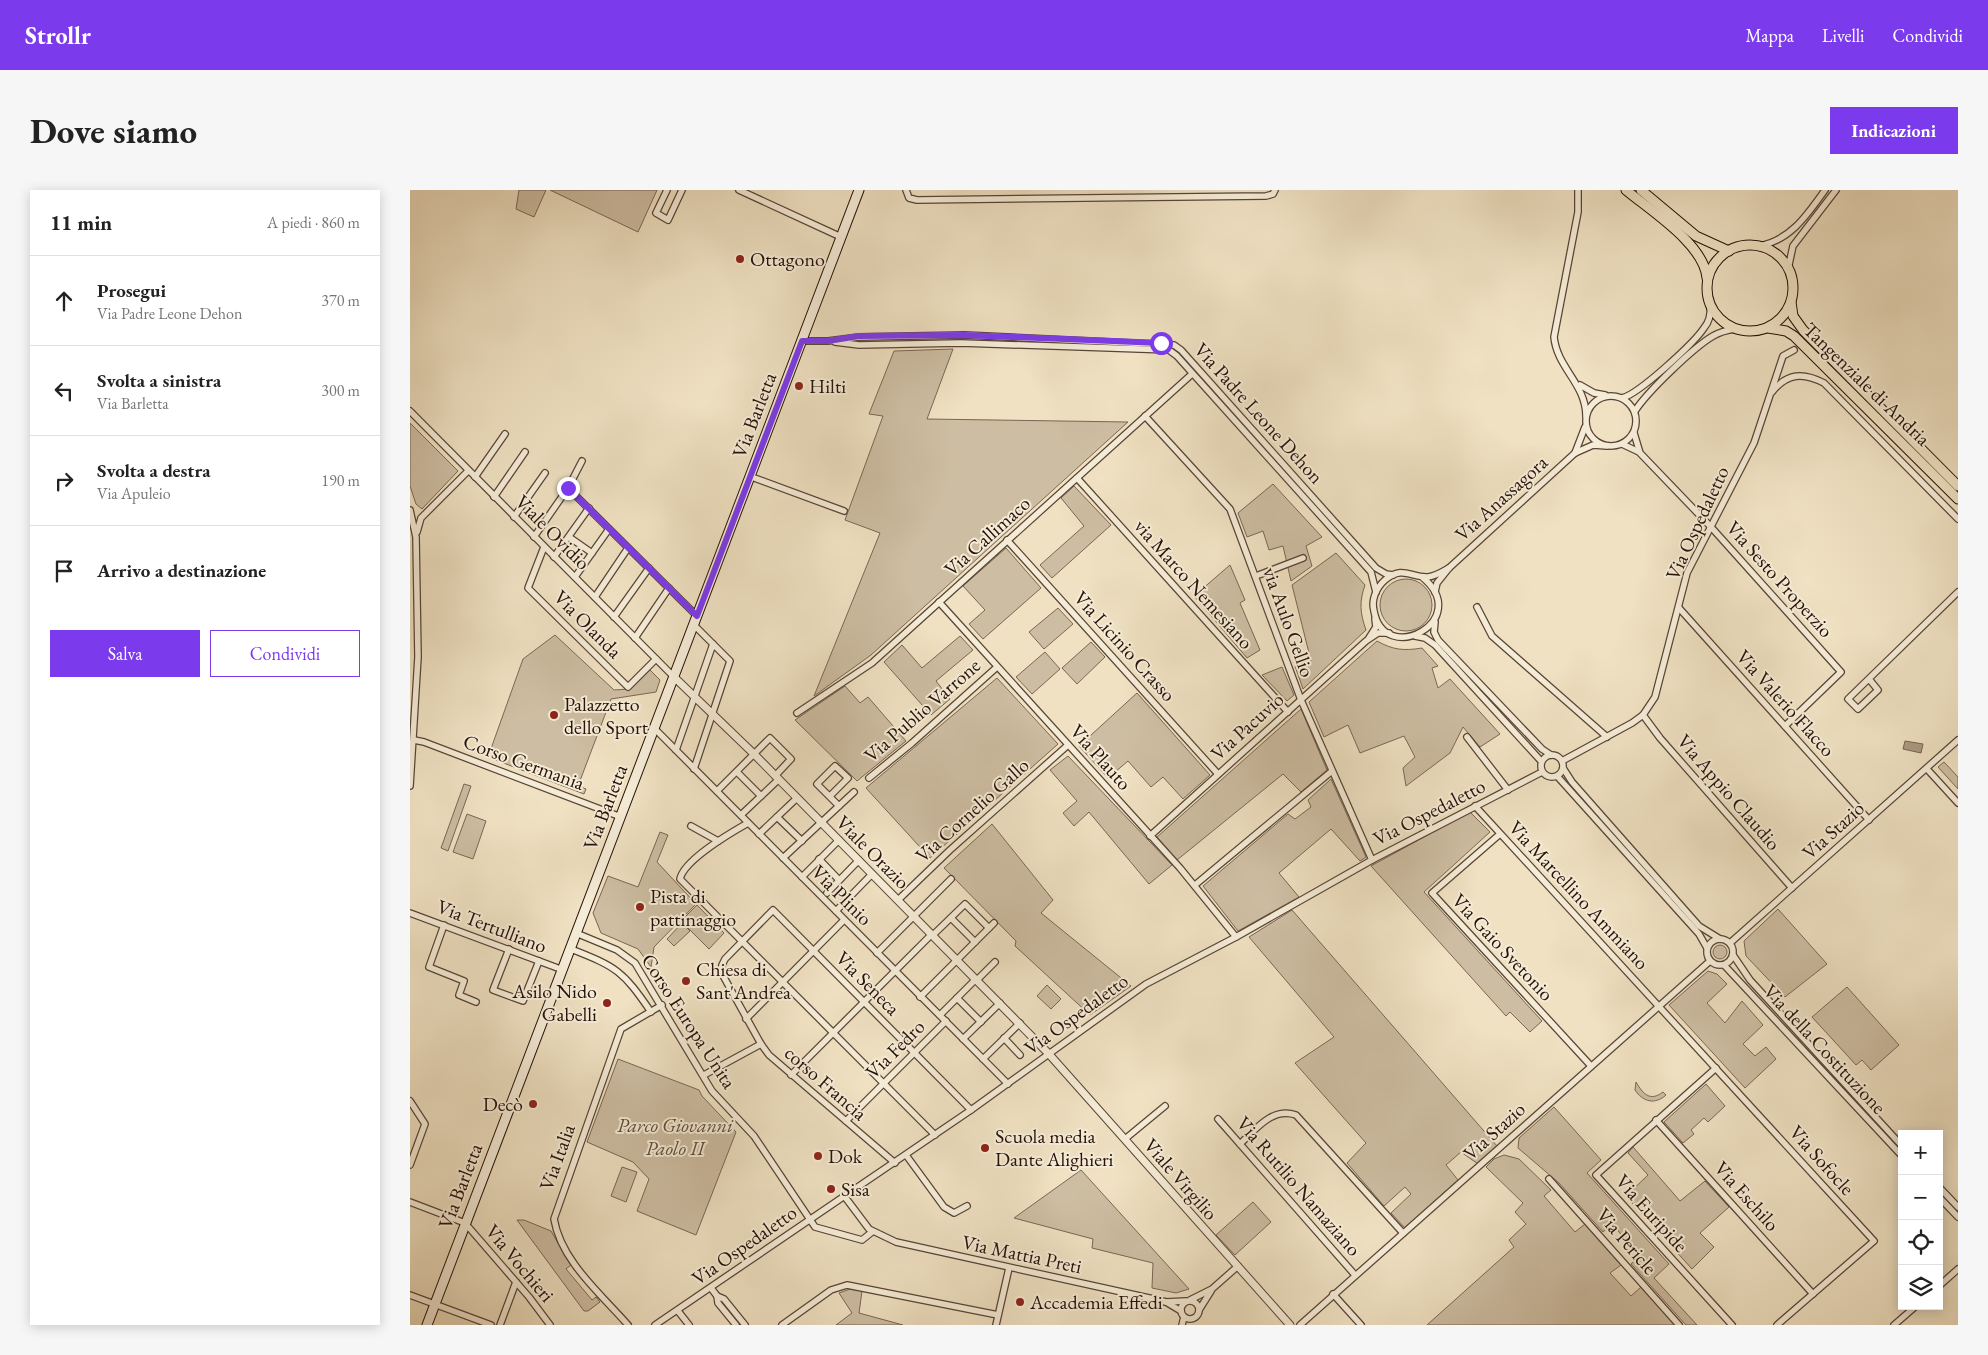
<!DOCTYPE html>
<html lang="it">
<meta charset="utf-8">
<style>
:root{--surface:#fff;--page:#f6f6f6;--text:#222;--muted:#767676;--line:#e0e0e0;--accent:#7c3aed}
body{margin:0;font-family:"EB Garamond",serif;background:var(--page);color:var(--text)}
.controls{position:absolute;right:15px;bottom:15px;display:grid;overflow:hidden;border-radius:0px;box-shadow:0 2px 12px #0003}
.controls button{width:45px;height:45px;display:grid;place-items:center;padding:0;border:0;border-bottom:1px solid var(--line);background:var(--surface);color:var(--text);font:25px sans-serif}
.stop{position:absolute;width:15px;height:15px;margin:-11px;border:4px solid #7c3aed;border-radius:50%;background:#fff}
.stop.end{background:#7c3aed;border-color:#fff;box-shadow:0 1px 5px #0008}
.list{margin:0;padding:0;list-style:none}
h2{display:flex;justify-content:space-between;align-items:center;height:65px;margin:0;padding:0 20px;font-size:21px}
h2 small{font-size:16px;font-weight:400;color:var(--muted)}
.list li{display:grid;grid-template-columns:32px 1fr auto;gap:15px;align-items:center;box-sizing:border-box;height:90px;padding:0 20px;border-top:1px solid var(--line)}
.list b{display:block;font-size:19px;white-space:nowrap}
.list p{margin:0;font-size:16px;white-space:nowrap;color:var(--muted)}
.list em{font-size:16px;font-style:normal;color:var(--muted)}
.actions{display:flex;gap:10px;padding:15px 20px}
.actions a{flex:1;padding:11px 0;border:1px solid var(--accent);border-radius:0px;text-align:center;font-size:18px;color:var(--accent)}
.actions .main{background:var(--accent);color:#fff}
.icon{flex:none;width:28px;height:28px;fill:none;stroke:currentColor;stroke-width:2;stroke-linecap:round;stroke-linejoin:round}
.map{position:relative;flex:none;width:1548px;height:1135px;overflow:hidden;border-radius:0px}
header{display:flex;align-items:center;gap:30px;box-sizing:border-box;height:70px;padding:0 25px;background:var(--accent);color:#fff}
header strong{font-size:24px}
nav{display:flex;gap:28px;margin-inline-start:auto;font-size:18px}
.intro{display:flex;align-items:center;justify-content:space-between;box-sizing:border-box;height:120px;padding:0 30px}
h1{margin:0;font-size:35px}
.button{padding:12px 22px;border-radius:0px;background:var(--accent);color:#fff;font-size:18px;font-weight:700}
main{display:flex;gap:30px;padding:0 30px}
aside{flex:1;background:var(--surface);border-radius:0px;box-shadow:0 2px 12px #0003}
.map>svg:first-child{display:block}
</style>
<header>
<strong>Strollr</strong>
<nav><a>Mappa</a><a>Livelli</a><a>Condividi</a></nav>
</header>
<div class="intro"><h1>Dove siamo</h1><a class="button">Indicazioni</a></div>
<main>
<aside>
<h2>11 min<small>A piedi · 860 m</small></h2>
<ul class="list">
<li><svg class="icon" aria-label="ahead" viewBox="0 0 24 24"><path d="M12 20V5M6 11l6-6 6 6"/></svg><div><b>Prosegui</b><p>Via Padre Leone Dehon</p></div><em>370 m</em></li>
<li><svg class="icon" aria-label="left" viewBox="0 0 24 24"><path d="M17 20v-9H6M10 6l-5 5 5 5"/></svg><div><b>Svolta a sinistra</b><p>Via Barletta</p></div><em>300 m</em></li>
<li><svg class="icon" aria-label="right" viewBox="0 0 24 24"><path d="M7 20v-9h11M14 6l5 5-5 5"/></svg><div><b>Svolta a destra</b><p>Via Apuleio</p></div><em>190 m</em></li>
<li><svg class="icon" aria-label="arrive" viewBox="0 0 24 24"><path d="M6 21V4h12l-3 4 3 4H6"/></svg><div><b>Arrivo a destinazione</b></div></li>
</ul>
<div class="actions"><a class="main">Salva</a><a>Condividi</a></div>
</aside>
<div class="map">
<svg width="1548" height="1135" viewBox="0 0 1548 1135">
<rect width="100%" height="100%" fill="#efe1c2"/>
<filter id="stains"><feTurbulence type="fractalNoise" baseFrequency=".004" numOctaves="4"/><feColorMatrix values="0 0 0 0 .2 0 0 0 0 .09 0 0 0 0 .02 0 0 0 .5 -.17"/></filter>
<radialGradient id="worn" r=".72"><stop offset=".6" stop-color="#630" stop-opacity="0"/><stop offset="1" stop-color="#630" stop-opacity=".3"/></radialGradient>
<!-- green -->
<g fill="#cdbda2" stroke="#7a6654">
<polygon points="109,0 136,0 124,27 106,19"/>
<polygon points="140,0 247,0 228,42"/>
<polygon points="543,159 517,229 718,232 461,465 404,506 470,343 435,330 473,226 459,224 484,161"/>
<polygon points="0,233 48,281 12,319 6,314 0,296"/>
<polygon points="863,294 912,347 896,356 902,376 881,391 873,356 859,360 853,341 837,347 828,323"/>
<polygon points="664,296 701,335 642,388 630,375 674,336 651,308"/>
<polygon points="596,358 631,398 573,449 559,434 575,420 553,396"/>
<path d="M 926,363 L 955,395 C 949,412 950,423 956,440 L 893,499 L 885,476 L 901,471 L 882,395 Z"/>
<polygon points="820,375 835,410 830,413 850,460 837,468 784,406"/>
<circle cx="996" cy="415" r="26"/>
<polygon points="648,418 663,434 634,459 619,442"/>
<polygon points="145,445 204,500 220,499 240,480 250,490 246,502 201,509 168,596 176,599 174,604 78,567 113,469"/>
<polygon points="550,446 563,460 526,491 540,509 521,525 474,472 492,455 512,478"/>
<path d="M 967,451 C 983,460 994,461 1012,458 L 1028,476 L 1022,478 L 1028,498 L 1040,489 L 1090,544 L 1070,557 L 1053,537 L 1040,563 L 996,596 L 993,578 L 1005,567 L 994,546 L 950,563 L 938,535 L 914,547 L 899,512 Z"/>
<polygon points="681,452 695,467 667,494 652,478"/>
<polygon points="635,462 650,479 622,504 606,487"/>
<polygon points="872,477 884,505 877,511 852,485"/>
<polygon points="587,488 648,554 520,668 456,598"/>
<polygon points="435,496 450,513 458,507 496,551 447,591 385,530"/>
<polygon points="727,503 800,585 773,609 753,587 741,597 718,571 698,588 669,556"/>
<polygon points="891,519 917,580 891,602 873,584 767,670 747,647"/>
<polygon points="658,566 762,675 739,694 679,622 664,636 653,623 667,611 640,580"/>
<polygon points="1534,572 1548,587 1548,599 1528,577"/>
<polygon points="921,589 956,667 950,671 921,639 869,683 889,707 828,741 793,696 878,624 885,629 901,617 898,610"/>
<polygon points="54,594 61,596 38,661 31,658"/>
<polygon points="1060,622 1080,642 1014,702 1132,831 1120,842 1100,822 1096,826 961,676"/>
<polygon points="57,624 76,631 63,669 43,662"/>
<polygon points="582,634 643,710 631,723 721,796 680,825 605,756 606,751 534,678"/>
<polygon points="250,642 258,645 247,672 286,714 244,757 241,777 228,759 191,743 183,723 198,686 228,697"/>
<polygon points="287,715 314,743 299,759 271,731"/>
<polygon points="1368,719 1417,774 1375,807 1336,766 1334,751"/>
<polygon points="882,720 1087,956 1068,974 1051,962 1036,975 1048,990 995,1038 981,1023 1001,1004 995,997 974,1016 937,973 956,953 885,873 924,847 839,747"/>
<polygon points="272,733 280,741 264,756 257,749"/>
<circle cx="1310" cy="762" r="7"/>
<polygon points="1298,781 1307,784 1317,794 1297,813 1315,833 1332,811 1353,835 1333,854 1345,866 1356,857 1366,869 1335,898 1259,815"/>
<polygon points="637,795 651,809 641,819 627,806"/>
<polygon points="1437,797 1489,855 1461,880 1452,870 1446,875 1402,827"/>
<polygon points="208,869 289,900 292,906 326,942 286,1045 227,1021 239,989 223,972 177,952"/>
<path d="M 1226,892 C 1233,904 1240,912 1253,902 L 1256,905 C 1245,915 1233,912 1225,900 Z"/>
<polygon points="1296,894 1315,916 1298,932 1294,928 1281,940 1284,944 1273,953 1254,932"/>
<polygon points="1144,917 1191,970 1177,983 1259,1074 1244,1088 1287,1135 1276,1135 1221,1074 1230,1066 1202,1034 1193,1042 1149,993 1108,958 1109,948"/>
<polygon points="1223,957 1270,1011 1295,991 1319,1017 1290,1043 1304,1057 1282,1079 1216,1006 1238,985 1218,963"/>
<polygon points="1094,965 1109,969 1141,1000 1134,1006 1165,1042 1175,1034 1211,1075 1200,1083 1221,1106 1231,1097 1266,1135 1017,1135 1104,1057 1099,1050 1116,1034 1105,1022 1113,1013 1076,977 1084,969"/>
<polygon points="212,977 227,982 216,1012 201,1006"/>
<polygon points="671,980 779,1099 766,1103 742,1098 743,1073 682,1058 683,1049 604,1028"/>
<polygon points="843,1012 861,1032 825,1065 806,1045"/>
<polygon points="107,1030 114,1030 141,1041 161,1075 156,1079 182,1110 186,1107 190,1112 178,1121 174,1121"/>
<polygon points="440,1099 452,1101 449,1123 493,1135 426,1135 442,1123 429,1103"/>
</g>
<!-- water -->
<polygon fill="#ab9a82" stroke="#766351" points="1495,551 1513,554 1511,563 1493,559"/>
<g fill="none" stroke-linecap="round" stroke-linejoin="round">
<defs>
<g id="minor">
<polyline points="257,0 246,23 258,30 272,0"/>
<polyline points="329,0 431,47"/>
<polyline points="496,0 499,8 507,10 856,6 863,4 865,0"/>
<path d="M 1168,0 L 1168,22 L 1144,147 C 1147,178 1176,194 1176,226"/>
<path d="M 1349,56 C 1381,50 1397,25 1415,0"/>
<polyline points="1378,79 1383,56 1426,0"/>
<polyline points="392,151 418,151 449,147 555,145 764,155 771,160 966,378 976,384 983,385"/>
<polyline points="425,152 449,155 551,153 759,160 767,166 961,382 966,402"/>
<polyline points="1170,195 1184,203 1195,205"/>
<path d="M 1362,202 C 1377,183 1393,182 1414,193 L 1548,329"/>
<circle cx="1201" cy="231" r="25"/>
<path d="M 1212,208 C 1229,204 1284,153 1294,138 C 1299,132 1301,124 1300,116"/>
<polyline points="0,221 263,486"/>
<path d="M 1225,221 C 1237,202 1284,157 1303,146 C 1310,142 1317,140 1325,139"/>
<polyline points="735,226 820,319 891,510 962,670"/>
<polyline points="1224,243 1230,263 1301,337 1431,482 1375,536"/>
<polyline points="1212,254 1229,262"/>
<polyline points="1165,263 1175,237"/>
<polyline points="339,286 434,321"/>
<polyline points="65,287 95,244"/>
<polyline points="667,288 878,522"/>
<polyline points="158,298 287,426"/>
<polyline points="84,307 115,262"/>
<polyline points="0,320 6,347 8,467 0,596"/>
<polyline points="104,327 135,283"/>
<polyline points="7,342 11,328 58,281"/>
<polyline points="124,347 158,298 172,271"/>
<polyline points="159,347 182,363"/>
<polyline points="597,350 808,584"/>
<polyline points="134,357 118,398 218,497 246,469"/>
<polyline points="144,367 179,318"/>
<polyline points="846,386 893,368"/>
<polyline points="165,387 199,339"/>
<path d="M 1012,387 C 1065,430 974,478 964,421 C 961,410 966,398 975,390 C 993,375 1001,388 1018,387 C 1026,386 1032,382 1039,378"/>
<polyline points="1025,402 1027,393 1039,378 1165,263 1183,255 1197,256"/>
<polyline points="185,407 218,358"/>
<polyline points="529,412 770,678 826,747"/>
<polyline points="1067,417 1082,446 1197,547"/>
<polyline points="1269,418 1459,630"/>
<polyline points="204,427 239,378"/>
<polyline points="1025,432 1024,442 1028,450 1132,559 1141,565"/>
<polyline points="284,435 320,471 284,579"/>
<polyline points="1005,446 1015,448 1025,455 1131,571"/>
<polyline points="225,448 259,398"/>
<polyline points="959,448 966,437 965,429"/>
<polyline points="1459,489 1468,500 1448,519 1438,509 1548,402"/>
<polyline points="387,523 462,473 782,184"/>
<polyline points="1233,525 1250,548 1382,698"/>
<polyline points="244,538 598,894"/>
<polyline points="1057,547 1098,600"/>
<polyline points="4,550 14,552 211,627"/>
<polyline points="266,560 303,454"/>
<circle cx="1142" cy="576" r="11"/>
<polyline points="1152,571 1222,533 1233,525 1245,507 1277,383 1344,253 1373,166 1384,160"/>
<polyline points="1153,578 1162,592 1289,736 1310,749"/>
<polyline points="1517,579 1548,613"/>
<polyline points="327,582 351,606"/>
<polyline points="1147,586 1289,744 1297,758"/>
<polyline points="459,588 502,553 587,477"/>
<polyline points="307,601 360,548 381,569 365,586"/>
<polyline points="420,606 438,588 425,576 407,594 429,616"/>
<polyline points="1065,616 1464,1051 1367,1135"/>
<polyline points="331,625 368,590"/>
<polyline points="367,627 392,651"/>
<path d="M 338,633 C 322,642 274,670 270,689 L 525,945"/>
<polyline points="281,636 308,651"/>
<polyline points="349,644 387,608"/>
<polyline points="1090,644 1022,703 1181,876"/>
<polyline points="740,646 956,451 968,443 979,443"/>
<polyline points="373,668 444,602"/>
<polyline points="409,669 429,690"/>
<polyline points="392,687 429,650"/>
<polyline points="785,695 922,581"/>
<polyline points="417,703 449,670"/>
<polyline points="488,710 540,660 658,555"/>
<polyline points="426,721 462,684"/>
<polyline points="0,723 153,780"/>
<polyline points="541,728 565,752"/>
<polyline points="34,735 19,777 54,791 49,805 66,812"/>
<polyline points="166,743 207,760 225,773 302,901 344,946 405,1037 452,1050 462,1042"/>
<polyline points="523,745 555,714 579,738"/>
<circle cx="1310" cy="762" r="13"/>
<polyline points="1320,753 1548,550"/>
<polyline points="99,759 83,800 113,811 129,771"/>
<path d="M 161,759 C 207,777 213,781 241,822"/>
<polyline points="467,763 541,689"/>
<polyline points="1323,765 1340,790 1492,956"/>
<polyline points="1314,775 1492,966"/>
<polyline points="567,790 585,772"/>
<polyline points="510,807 584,733"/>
<polyline points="547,808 571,832"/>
<polyline points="530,825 566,789"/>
<polyline points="336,829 434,730"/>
<polyline points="594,848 610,865"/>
<polyline points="553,849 590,813"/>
<polyline points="573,869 610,833"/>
<polyline points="1306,878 1186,985 1322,1135"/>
<polyline points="294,885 351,854"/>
<polyline points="381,885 522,744"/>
<polyline points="0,911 15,934 0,975"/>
<polyline points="808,929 945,1085"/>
<polyline points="1246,930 1403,1104"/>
<polyline points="436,931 536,831"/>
<polyline points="715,949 755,916"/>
<path d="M 830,954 C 846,939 862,917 886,925 L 993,1043"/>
<polyline points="496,965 534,1017 544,1023 557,1016"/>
<polyline points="485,973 359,865 351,854 311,782 312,775 315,769 363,720 561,920"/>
<polyline points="1139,989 1269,1135"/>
<polyline points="1529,997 1548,1017"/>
<polyline points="435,1007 459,1039 486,1052 739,1108 756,1112 776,1111"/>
<polyline points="1529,1007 1548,1027"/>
<polyline points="0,1012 55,1033 119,1107 140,1135"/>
<polyline points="1529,1096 1548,1079"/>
<polyline points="301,1098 307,1106 314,1109 335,1135"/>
<polyline points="923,1104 951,1135"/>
<polyline points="0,1105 81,1135"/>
<polyline points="307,1106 308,1113 326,1135"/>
<polyline points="780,1110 802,1099 828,1076"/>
<circle cx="780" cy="1120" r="9"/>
<polyline points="756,1112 771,1121"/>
<polyline points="789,1120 801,1101"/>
<polyline points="268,1121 279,1135"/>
<polyline points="90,1135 106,1092"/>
<path d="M 218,1135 C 191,1104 151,1071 144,1029 L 211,839 L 252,815"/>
<polyline points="245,1135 561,920 736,794 826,747 962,670 1132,582"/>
<polyline points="372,1135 421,1100 437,1095 588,1125"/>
<polyline points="586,1135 599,1078"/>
<polyline points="772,1135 774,1127"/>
<polyline points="890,1135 1300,771"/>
<polyline points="1484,1135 1506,1116"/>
</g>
<polyline id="tertiary" points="263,486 344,564 638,863 880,1135"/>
<polyline id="secondary" points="17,1135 449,0"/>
<g id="primary">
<path d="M 1216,0 C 1241,21 1294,54 1297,88"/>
<polyline points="1231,0 1286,46 1319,61"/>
<circle cx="1340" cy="98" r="43"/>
<polyline points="1381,112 1383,126 1393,140 1548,296"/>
<polyline points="1358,138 1376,141 1384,146 1548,309"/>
</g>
</defs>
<!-- minor casing -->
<use href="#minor" stroke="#584436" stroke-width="8"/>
<!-- tertiary casing -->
<use href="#tertiary" stroke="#584436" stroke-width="9"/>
<!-- secondary casing -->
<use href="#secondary" stroke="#261007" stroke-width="11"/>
<!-- primary casing -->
<use href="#primary" stroke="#261007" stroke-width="11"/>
<!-- minor -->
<use href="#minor" stroke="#f5ecd7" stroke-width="5.5"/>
<!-- tertiary -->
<use href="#tertiary" stroke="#f5ecd7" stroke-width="7"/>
<!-- secondary -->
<use href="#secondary" stroke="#f5ecd7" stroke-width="9"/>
<!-- primary -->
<use href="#primary" stroke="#efe1c2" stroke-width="9"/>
</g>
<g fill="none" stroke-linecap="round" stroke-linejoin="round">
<!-- route -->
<polyline stroke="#7c3aed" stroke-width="6" points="158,298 287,426 392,151 418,151 449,146 554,145 751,153"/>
</g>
<!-- markers -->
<g fill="#8f2418" stroke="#f5ecd7" stroke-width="2">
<circle cx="330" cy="69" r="5"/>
<circle cx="389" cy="196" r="5"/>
<circle cx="144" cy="525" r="5"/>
<circle cx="230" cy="717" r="5"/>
<circle cx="276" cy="791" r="5"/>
<circle cx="197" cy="813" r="5"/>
<circle cx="123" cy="914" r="5"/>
<circle cx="575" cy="958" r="5"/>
<circle cx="408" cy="966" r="5"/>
<circle cx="421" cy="999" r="5"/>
<circle cx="610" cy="1112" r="5"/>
</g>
<g text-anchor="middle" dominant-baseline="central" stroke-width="4" stroke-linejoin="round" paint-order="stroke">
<!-- poi labels -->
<g font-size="20" fill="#261007" stroke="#f5ecd7" text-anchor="start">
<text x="340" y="69">Ottagono</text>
<text x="399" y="196">Hilti</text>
<text x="154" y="514">Palazzetto<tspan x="154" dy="23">dello Sport</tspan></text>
<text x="240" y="706">Pista di<tspan x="240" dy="23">pattinaggio</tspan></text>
<text x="286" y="779">Chiesa di<tspan x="286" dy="23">Sant'Andrea</tspan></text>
<text x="187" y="801" text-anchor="end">Asilo Nido<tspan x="187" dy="23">Gabelli</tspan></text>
<text x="113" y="914" text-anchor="end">Decò</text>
<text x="585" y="946">Scuola media<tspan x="585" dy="23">Dante Alighieri</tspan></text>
<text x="418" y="966">Dok</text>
<text x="431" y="999">Sisa</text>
<text x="620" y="1112">Accademia Effedi</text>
</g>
<!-- street labels -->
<g font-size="20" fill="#261007" stroke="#f5ecd7">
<text transform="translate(1457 194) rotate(44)">Tangenziale di Andria</text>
<text transform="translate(849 223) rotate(48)">Via Padre Leone Dehon</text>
<text transform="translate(344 225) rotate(-69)">Via Barletta</text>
<text transform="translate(1091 308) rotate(-42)">Via Anassagora</text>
<text transform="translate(1287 333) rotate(-65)">Via Ospedaletto</text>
<text transform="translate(143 342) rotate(45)">Viale Ovidio</text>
<text transform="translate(577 346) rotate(-42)">Via Callimaco</text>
<text transform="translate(1370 389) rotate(48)">Via Sesto Properzio</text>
<text transform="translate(784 394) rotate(48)">via Marco Nemesiano</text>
<text transform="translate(879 432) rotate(70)">via Aulo Gellio</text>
<text transform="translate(178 434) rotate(45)">Via Olanda</text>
<text transform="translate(715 456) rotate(48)">Via Licinio Crasso</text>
<text transform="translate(1376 513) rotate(48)">Via Valerio Flacco</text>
<text transform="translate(512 520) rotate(-41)">Via Publio Varrone</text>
<text transform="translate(837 536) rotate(-42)">Via Pacuvio</text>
<text transform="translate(691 567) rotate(48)">Via Plauto</text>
<text transform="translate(114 572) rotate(20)">Corso Germania</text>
<text transform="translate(1319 602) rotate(49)">Via Appio Claudio</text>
<text transform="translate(195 617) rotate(-69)">Via Barletta</text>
<text transform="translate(562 620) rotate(-42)">Via Cornelio Gallo</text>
<text transform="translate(1019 622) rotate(-27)">Via Ospedaletto</text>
<text transform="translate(1423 640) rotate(-42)">Via Stazio</text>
<text transform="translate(463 662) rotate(45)">Viale Orazio</text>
<text transform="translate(432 705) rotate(45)">Via Plinio</text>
<text transform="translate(1169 705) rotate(47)">Via Marcellino Ammiano</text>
<text transform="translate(82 736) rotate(21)">Via Tertulliano</text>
<text transform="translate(1093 757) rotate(47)">Via Gaio Svetonio</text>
<text transform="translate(458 793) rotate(45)">Via Seneca</text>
<text transform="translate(666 824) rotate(-36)">Via Ospedaletto</text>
<text transform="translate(279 831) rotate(57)">Corso Europa Unita</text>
<text transform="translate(485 859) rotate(-45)">Via Fedro</text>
<text transform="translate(1415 859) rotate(47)">Via della Costituzione</text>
<text transform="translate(416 893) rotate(41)">corso Francia</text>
<text transform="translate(1084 941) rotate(-42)">Via Stazio</text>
<text transform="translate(147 967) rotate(-70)">Via Italia</text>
<text transform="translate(1412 970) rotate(48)">Via Sofocle</text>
<text transform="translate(771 989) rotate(49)">Viale Virgilio</text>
<text transform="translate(50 996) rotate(-69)">Via Barletta</text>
<text transform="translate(889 996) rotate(49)">Via Rutilio Namaziano</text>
<text transform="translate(1337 1006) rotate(48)">Via Eschilo</text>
<text transform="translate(1242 1023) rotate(48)">Via Euripide</text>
<text transform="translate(1217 1051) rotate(49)">Via Pericle</text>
<text transform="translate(334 1055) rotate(-35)">Via Ospedaletto</text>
<text transform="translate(612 1064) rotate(12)">Via Mattia Preti</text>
<text transform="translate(110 1073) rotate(50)">Via Vochieri</text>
</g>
<!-- park labels -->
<g font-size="20" font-style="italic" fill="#604d3d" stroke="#f5ecd7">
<text x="265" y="935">Parco Giovanni<tspan x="265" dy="23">Paolo II</tspan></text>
</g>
</g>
<rect width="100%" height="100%" filter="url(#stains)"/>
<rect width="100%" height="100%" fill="url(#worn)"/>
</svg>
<div class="controls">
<button>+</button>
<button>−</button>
<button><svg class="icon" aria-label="locate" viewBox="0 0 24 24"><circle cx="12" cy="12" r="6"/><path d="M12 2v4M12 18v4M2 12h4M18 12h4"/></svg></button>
<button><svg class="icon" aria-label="layers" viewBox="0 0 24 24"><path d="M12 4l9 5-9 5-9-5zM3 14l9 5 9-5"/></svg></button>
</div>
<div class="stop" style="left:751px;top:153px"></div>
<div class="stop end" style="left:158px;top:298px"></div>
</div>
</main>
